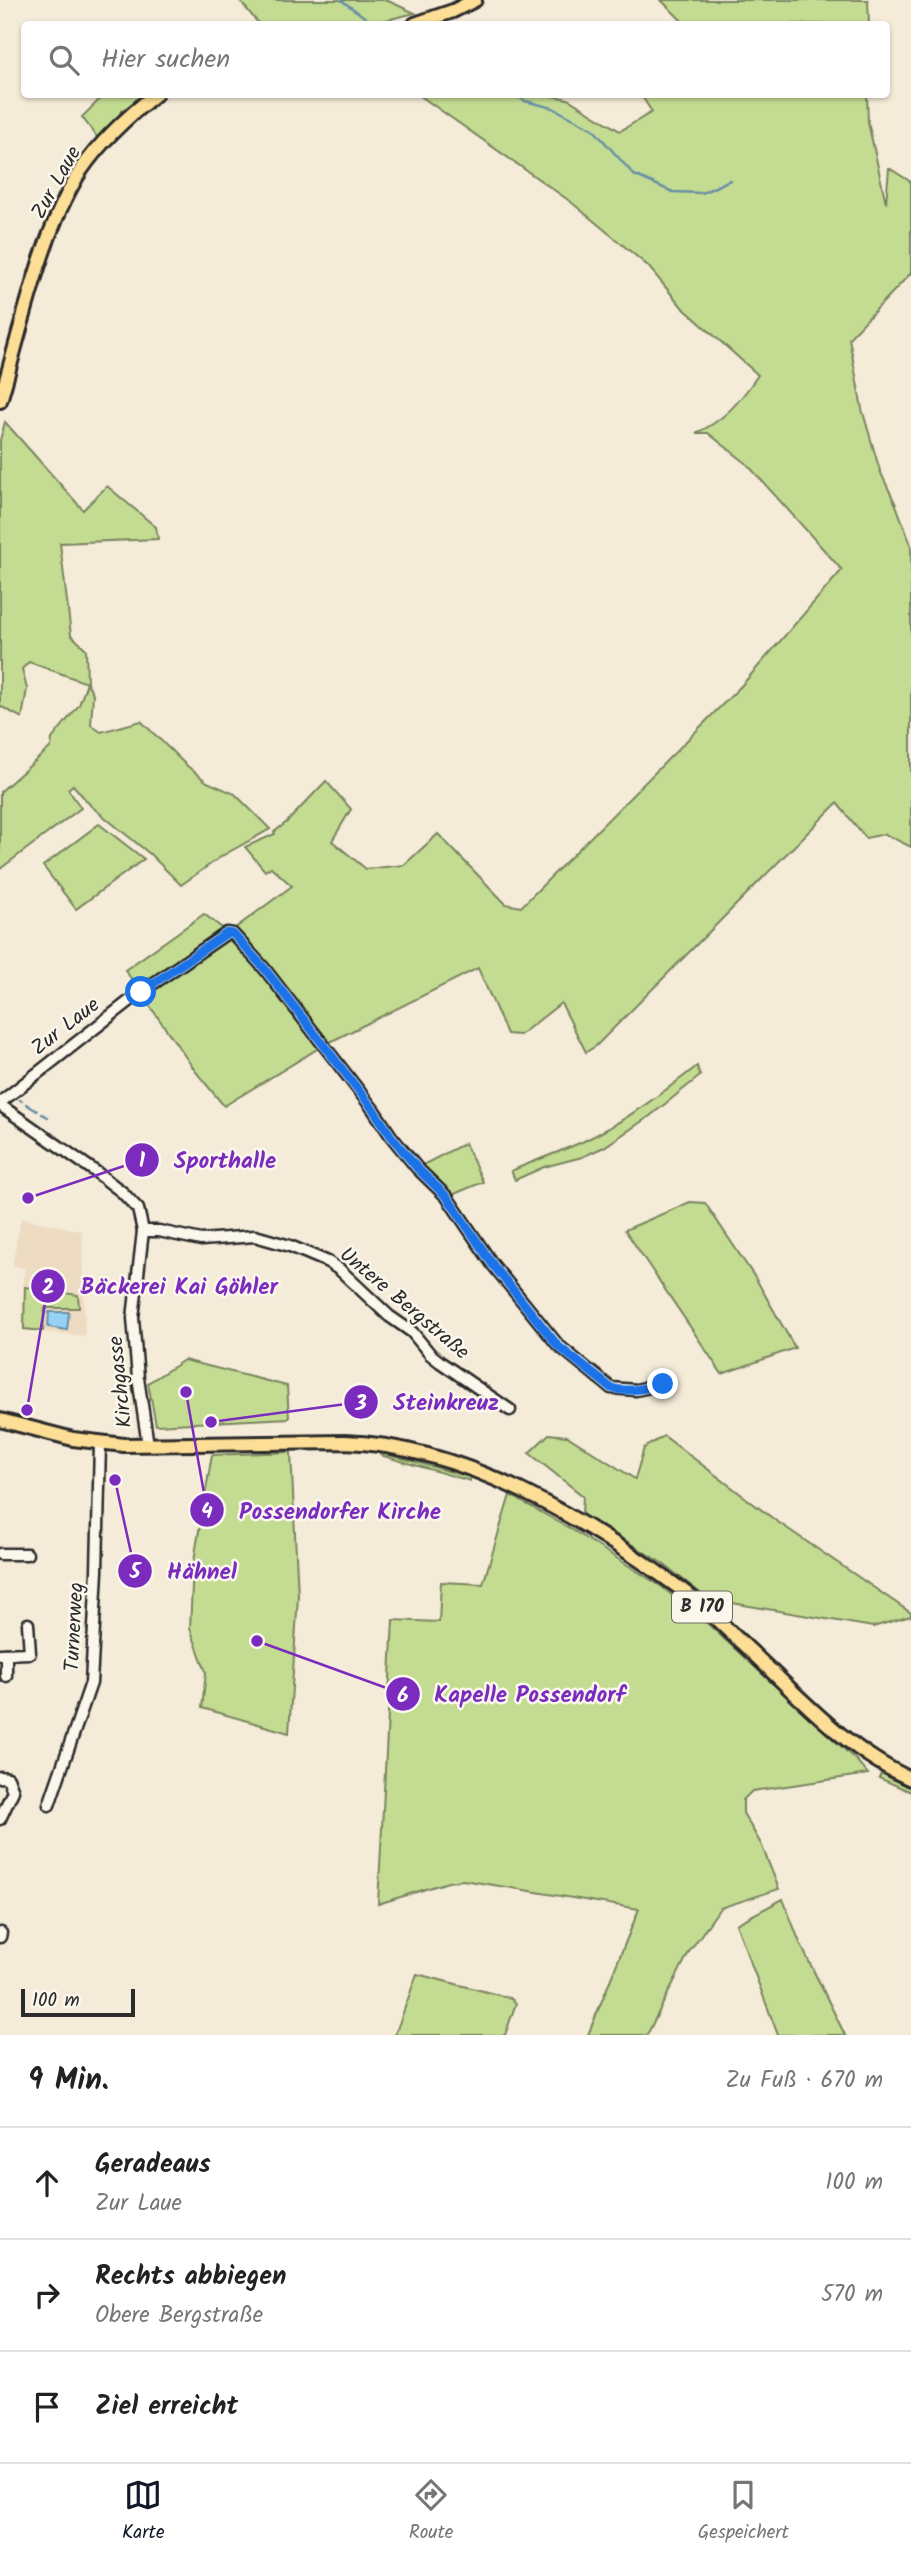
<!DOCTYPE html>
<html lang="de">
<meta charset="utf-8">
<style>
:root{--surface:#fff;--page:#f2f2f2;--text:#222;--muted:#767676;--line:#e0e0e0;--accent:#111827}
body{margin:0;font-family:Kalam,sans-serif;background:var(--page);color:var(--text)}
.scale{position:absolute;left:21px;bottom:18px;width:114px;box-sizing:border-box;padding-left:7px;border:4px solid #2b2b2b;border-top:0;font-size:19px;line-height:24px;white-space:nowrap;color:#2b2b2b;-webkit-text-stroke:5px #fbf7ec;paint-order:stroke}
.stop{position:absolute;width:21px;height:21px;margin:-16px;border:5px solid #1a73e8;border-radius:50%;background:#fff}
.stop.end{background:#1a73e8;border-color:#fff;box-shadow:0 2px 7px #0008}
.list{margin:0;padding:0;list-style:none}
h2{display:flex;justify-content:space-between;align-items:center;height:91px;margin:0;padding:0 28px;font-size:30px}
h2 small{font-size:23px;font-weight:400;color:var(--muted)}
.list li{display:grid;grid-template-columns:46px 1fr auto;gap:21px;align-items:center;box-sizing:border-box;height:112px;padding:0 28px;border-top:2px solid var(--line)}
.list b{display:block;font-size:26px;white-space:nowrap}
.list p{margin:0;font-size:23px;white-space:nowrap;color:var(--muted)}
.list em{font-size:23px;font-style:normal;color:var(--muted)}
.icon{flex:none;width:38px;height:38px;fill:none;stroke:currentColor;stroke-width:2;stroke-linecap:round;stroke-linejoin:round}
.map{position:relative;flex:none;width:911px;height:2035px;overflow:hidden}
.search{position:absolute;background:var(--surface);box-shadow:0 2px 5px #0004;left:21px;right:21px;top:21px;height:77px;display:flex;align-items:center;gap:18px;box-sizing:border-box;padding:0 24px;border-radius:7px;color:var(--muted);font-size:26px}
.sheet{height:427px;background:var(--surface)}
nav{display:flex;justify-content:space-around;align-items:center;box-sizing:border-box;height:98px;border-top:2px solid var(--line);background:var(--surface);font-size:19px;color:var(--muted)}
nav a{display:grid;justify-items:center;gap:4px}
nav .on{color:var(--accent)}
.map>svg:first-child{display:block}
</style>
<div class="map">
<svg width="911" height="2035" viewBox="0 0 911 2035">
<rect width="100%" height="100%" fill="#f5ebd9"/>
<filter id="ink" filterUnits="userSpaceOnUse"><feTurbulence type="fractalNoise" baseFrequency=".0143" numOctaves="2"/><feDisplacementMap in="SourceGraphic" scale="14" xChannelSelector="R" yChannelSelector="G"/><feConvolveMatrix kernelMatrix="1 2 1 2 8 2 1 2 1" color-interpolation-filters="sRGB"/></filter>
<g filter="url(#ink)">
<!-- built -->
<polygon fill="#eedcc2" points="21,1218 82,1231 85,1336 22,1330 24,1268 12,1266"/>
<!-- green -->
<g fill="#c4dc92" stroke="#78845e" stroke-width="2">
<polygon points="239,0 386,0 415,13 370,24 259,24"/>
<polygon points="661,0 868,0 869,24 685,24"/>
<polygon points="104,95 145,95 123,110 103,134 97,137 82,117"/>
<path d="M 419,95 L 546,95 L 568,99 L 620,131 L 652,112 L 641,95 L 867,95 L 868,122 L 886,203 L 889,168 L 911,182 L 911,273 L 849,338 L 862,409 L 880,471 L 896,505 L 911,545 L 911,847 L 885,834 L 866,838 L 837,803 L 596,1046 L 586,1052 L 561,1003 L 520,1035 L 507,1034 L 478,968 L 324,1045 L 224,1106 L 196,1072 L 143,996 L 220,941 L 231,939 L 266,965 L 234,929 L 292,886 L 271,867 L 265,871 L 245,847 L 275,834 L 274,832 L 287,822 L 326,781 L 351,809 L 332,841 L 366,869 L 404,865 L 438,834 L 506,904 L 521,907 L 742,685 L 842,570 L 746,463 L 708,433 L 696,433 C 724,421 741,400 758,375 L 682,307 L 648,266 L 571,202 Z"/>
<polygon points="5,422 83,510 107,486 156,527 158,539 60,543 71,635 86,649 87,682 93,694 91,725 101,732 141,721 186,765 207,782 235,794 270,829 222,856 181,885 150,854 91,806 73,785 68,789 81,808 0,869 0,792 51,747 52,739 79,705 87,683 29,662 22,669 27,689 22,718 0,706 0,440"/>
<polygon points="99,824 144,859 76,909 43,866"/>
<polygon points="204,914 222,928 222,933 140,991 125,970"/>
<path d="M 697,1066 L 700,1076 L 650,1116 L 604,1147 L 582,1157 L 544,1167 L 515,1180 L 511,1171 C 534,1161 559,1152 582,1142 C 623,1123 661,1094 697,1066 Z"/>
<polygon points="465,1143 483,1182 447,1197 417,1168"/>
<polygon points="690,1202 705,1203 756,1279 795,1348 722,1374 625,1230"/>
<polygon points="25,1287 78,1295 79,1308 45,1308 43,1331 24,1329"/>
<polygon points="184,1360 287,1386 289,1418 156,1425 148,1383"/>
<polygon points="549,1434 567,1436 635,1479 644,1448 664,1436 775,1520 911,1613 911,1616 873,1627 708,1599 662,1563 582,1514 583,1496 529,1453"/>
<polygon points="291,1452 298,1596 289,1733 202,1708 206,1672 190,1628 193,1566 212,1455"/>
<polygon points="380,1452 470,1477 470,1481 380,1455"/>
<polygon points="510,1495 571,1529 662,1587 709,1625 857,1761 868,1774 752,1791 743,1800 743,1813 761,1844 779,1889 720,1908 689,1952 647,2035 588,2035 639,1909 463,1880 448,1882 378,1904 393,1620 439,1622 441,1582 483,1584"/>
<polygon points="882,1772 911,1785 911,1792 879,1778"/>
<polygon points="783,1899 800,1943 845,2035 778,2035 736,1924"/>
<polygon points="417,1974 510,1998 516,2003 505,2035 395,2035"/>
</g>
<!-- water -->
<polygon fill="#95d2f6" stroke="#6b8fa5" stroke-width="2" points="49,1312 69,1312 67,1330 48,1327"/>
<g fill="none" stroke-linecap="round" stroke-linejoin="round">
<!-- stream -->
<g stroke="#6b8fa5" stroke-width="2.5">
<polyline points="341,0 366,18"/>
<polyline points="513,94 525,101 553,108 593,129 634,175 673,192 702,193 730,180"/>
<polyline points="20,1100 22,1101"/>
<polyline points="26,1104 37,1111"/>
<polyline points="42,1114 48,1117"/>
</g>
<defs>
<g id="minor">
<polyline points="0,1105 96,1172 122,1192 138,1209 143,1231 133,1318 138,1378 148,1445"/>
<polyline points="0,1106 2,1101 141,992 227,933 233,934 264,968 373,1109 391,1136 417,1168 447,1197 493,1265 558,1345 611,1388 636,1390 663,1384"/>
<polyline points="143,1231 159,1231 201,1240 255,1236 290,1246 328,1262 340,1270 389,1316 412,1332 430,1354 440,1362 510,1410"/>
<polyline points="0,1554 27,1554"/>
<polyline points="0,1654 30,1653 28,1624"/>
<polyline points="6,1654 6,1676"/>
<polyline points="0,1777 8,1778 13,1791 0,1819"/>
<polyline points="49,1805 91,1683 97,1571 100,1443"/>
<polyline points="0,1937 1,1933"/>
</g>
<g id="major">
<polyline points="415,24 453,11 475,0"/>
<path d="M 0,401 C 22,327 40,235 81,170 C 101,141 128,116 156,94"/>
<path d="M 0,1420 L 73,1439 L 124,1445 L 345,1442 C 464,1446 584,1519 678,1587 C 701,1603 721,1624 742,1643 C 794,1691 845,1750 911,1779"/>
</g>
</defs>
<!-- minor casing -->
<use href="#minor" stroke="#2b2b2b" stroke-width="15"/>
<!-- major casing -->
<use href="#major" stroke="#2b2b2b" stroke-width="18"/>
<!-- minor -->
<use href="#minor" stroke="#fbf7ec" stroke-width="10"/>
<!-- major -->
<use href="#major" stroke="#fdde96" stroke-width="12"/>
</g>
</g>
<g fill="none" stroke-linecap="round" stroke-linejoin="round" filter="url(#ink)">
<!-- route -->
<path stroke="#1a73e8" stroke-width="9" d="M 141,992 L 227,933 L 233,934 L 264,968 L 373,1109 L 391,1136 L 417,1168 L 447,1197 L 493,1265 L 558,1346 L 611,1388 C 628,1393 646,1388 663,1384"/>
</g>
<g text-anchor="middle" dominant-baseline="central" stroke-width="5" stroke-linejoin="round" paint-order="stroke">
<!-- shield labels -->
<rect fill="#fbf7ec" stroke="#696865" stroke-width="2" x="672" y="1591.5" width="60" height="31" rx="5"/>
<g font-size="19" font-weight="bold" fill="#2b2b2b">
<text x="702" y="1607">B 170</text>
</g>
<!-- street labels -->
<g font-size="21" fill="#2b2b2b" stroke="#fbf7ec">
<text transform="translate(57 183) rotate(-61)">Zur Laue</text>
<text transform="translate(66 1027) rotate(-38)">Zur Laue</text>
<text transform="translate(404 1304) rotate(40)">Untere Bergstraße</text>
<text transform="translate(121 1382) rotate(-96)">Kirchgasse</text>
<text transform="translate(75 1627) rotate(-87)">Turnerweg</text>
</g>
</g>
<!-- callouts -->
<path fill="none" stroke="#7b2cbf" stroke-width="2.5" d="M28 1198L142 1160M27 1410L48 1286M211 1422L361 1402M186 1392L207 1510M115 1480L135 1571M257 1641L403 1694"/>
<g fill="#7b2cbf" stroke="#fbf7ec" stroke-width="2.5">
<circle cx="28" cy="1198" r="7"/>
<circle cx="27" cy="1410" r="7"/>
<circle cx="211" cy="1422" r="7"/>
<circle cx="186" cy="1392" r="7"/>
<circle cx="115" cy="1480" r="7"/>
<circle cx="257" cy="1641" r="7"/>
<circle cx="142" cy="1160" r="18"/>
<circle cx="48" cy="1286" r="18"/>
<circle cx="361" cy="1402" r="18"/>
<circle cx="207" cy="1510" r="18"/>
<circle cx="135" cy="1571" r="18"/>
<circle cx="403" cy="1694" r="18"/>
</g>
<g font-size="21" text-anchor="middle" font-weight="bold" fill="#fff">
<text x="142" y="1167">1</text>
<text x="48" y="1294">2</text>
<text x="361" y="1410">3</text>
<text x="207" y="1518">4</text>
<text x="135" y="1578">5</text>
<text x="403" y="1702">6</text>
</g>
<g font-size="23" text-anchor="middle" font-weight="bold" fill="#7b2cbf" stroke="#fbf7ec" stroke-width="5" stroke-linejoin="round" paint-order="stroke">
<text x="225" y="1168">Sporthalle</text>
<text x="179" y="1294">Bäckerei Kai Göhler</text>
<text x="446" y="1410">Steinkreuz</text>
<text x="340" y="1519">Possendorfer Kirche</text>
<text x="202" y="1579">Hähnel</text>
<text x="530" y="1702">Kapelle Possendorf</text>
</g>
</svg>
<div class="scale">100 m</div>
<div class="stop" style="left:141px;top:992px"></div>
<div class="stop end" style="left:663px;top:1384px"></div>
<div class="search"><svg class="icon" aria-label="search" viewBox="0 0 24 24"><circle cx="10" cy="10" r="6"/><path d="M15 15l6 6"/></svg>Hier suchen</div>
</div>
<section class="sheet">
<h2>9 Min.<small>Zu Fuß · 670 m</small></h2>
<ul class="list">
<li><svg class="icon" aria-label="ahead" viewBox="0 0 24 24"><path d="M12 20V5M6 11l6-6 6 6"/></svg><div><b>Geradeaus</b><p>Zur Laue</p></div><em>100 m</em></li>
<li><svg class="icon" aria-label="right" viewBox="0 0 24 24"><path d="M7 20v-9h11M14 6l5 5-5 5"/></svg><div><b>Rechts abbiegen</b><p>Obere Bergstraße</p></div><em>570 m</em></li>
<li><svg class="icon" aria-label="arrive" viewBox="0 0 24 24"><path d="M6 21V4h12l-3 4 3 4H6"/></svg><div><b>Ziel erreicht</b></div></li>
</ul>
</section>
<nav>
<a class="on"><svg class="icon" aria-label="map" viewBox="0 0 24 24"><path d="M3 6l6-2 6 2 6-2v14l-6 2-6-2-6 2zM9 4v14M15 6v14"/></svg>Karte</a>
<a><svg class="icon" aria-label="directions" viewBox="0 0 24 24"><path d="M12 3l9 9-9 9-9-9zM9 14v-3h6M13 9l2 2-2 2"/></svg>Route</a>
<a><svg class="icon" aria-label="saved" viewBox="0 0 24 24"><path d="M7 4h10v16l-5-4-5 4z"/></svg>Gespeichert</a>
</nav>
